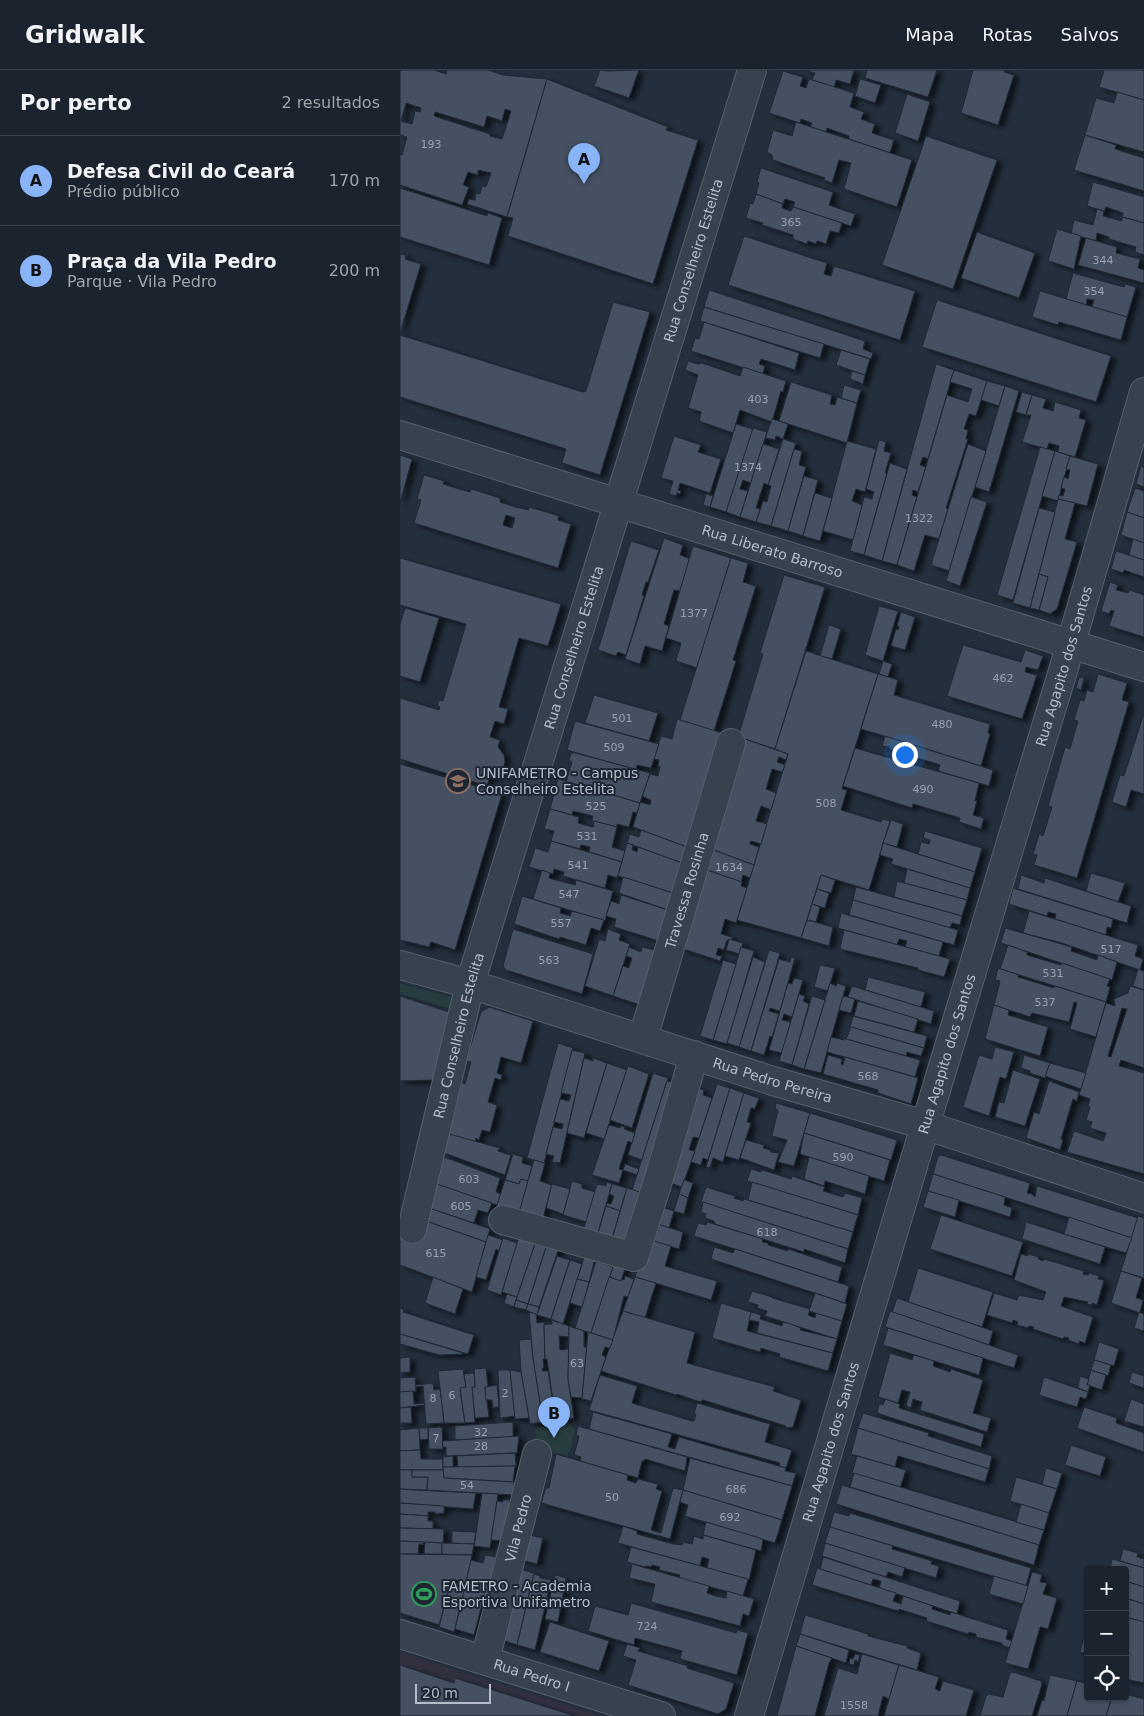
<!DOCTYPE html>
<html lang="pt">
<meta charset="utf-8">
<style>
:root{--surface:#1b232e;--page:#282f3a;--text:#f1f3f6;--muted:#a0a4aa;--line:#39404a;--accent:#8ab4f8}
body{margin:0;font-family:"DejaVu Sans",sans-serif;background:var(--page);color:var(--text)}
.controls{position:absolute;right:15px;bottom:15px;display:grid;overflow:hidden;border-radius:5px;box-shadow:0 1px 4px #0004}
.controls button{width:45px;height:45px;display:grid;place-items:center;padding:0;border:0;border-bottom:1px solid var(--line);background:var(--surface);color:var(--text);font:25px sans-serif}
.scale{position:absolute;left:15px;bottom:12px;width:76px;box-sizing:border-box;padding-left:5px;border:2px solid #b4bcc9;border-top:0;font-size:14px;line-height:18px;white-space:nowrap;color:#b4bcc9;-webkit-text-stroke:4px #1d2633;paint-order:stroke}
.you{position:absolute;left:504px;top:684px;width:18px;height:18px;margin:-12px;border:4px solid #fff;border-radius:50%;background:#1a73e8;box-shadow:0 0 0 8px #1a73e833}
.badge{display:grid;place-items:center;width:32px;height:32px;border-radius:50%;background:var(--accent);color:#111;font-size:16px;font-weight:700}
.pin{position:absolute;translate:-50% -41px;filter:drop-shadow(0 1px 2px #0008)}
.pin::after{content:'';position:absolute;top:26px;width:18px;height:15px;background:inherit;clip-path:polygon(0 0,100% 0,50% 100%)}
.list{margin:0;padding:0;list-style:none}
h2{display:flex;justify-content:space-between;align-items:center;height:65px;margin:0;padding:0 20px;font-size:21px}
h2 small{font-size:16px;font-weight:400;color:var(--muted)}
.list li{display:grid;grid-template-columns:32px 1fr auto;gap:15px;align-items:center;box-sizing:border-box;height:90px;padding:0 20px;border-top:1px solid var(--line)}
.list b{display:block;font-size:19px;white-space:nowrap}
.list p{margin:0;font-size:16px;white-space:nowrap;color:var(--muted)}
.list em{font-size:16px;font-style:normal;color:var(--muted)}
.icon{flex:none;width:28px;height:28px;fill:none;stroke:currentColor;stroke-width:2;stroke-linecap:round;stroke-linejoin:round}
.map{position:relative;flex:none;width:744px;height:1646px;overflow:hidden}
header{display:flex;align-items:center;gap:30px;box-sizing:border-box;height:70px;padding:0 25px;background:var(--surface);border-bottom:1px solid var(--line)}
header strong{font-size:24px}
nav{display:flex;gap:28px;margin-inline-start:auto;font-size:18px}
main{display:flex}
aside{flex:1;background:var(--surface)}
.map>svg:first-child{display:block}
</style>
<header>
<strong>Gridwalk</strong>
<nav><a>Mapa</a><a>Rotas</a><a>Salvos</a></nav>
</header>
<main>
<aside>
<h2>Por perto<small>2 resultados</small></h2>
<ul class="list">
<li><span class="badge">A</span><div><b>Defesa Civil do Ceará</b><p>Prédio público</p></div><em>170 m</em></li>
<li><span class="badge">B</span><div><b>Praça da Vila Pedro</b><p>Parque · Vila Pedro</p></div><em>200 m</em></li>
</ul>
</aside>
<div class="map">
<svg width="744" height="1646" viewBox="0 0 744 1646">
<defs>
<filter id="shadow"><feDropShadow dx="5.5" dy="3" stdDeviation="2.5" flood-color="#0009"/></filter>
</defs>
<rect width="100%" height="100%" fill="#242f3e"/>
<!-- medical -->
<polygon fill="#32303f" points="0,1582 200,1646 0,1646"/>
<!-- green -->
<g fill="#263c3f">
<polygon points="0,913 61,930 57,941 0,924"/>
<polygon points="168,1352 175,1360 168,1387 135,1375 135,1358"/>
</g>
<!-- building -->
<g fill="#455162" stroke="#1f2835" fill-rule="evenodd" filter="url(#shadow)">
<path d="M 0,0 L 34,0 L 46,4 L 47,0 L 88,0 L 103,5 L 147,9 L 107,147 L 67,134 L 69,129 L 75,130 L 76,123 L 80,124 L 82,116 L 86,117 L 91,103 L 78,100 L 78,105 L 68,102 L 63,115 L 69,117 L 62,135 L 0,115 L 0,84 L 2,85 L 7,67 L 0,65 ZM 6,33 L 21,38 L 20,42 L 15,41 L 12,54 L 1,51 ZM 105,39 L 111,41 L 102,69 L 90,66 L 90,64 L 34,46 L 35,42 L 84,57 L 87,46 L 102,51 Z"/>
<polygon points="200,0 207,1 239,0 229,28 194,16"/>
<polygon points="405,0 454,0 450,14 436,10 434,17 412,10 415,3"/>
<polygon points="467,0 537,0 528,27 465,8"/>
<polygon points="573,0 605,0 604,2 614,5 598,55 561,43"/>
<polygon points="704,0 744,0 744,30 699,17"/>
<polygon points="383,1 403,7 400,16 406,18 409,9 454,23 450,37 464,42 461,49 475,54 472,63 494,70 490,83 449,69 449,66 427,58 426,62 410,57 412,53 401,49 400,53 369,43"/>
<polygon points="147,9 268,57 266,60 298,70 253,214 108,166 113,148 107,147"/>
<polygon points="460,9 481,15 475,33 455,26"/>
<polygon points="717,22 744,30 744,82 685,65 696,28 714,33"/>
<polygon points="507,24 530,32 518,71 495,63"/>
<polygon points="396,52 512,90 497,137 444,119 451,93 439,90 432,113 424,110 425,108 373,90 372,85 367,82 373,60 392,66"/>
<polygon points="685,65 716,75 715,79 744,88 744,121 674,100"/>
<polygon points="526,66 597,90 553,219 482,195"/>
<polygon points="361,98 433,122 429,135 455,144 451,156 393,137 395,132 385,129 383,134 356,124 359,113 357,112"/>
<polygon points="693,112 744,127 744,153 722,147 723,143 706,137 704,141 687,136"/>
<polygon points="0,118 87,146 88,143 102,148 89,195 0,167"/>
<polygon points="356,124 383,134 382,138 391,141 393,137 442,153 439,163 430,161 426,174 417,171 416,174 408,171 407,174 393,169 393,165 362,155 363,153 346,148 350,133 353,134"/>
<polygon points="697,139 704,141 703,146 722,151 722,147 744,153 744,185 735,182 736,177 709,169 709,167 697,163 696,171 671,164 674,150 693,155"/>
<polygon points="657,159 681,166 674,199 648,191"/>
<polygon points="577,162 635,183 619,228 561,208"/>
<polygon points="344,166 427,193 424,204 431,206 434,196 515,221 500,270 328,215"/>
<polygon points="686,168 717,177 716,183 740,189 738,198 744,200 744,213 678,195"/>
<polygon points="0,184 6,185 5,189 21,194 0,263"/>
<polygon points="673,203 724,217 725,214 736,217 727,247 692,237 694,230 687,229 686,235 666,229"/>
<polygon points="309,220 465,271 463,279 473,283 471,289 304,237"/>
<polygon points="640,221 727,247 721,270 659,252 658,255 632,247"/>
<polygon points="537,230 711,286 696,332 522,277"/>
<polygon points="213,232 250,242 200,405 162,393 166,379 0,327 0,265 183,322 186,321"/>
<polygon points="304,237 424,274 420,288 300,251"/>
<polygon points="304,252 399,283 395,300 361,289 359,294 365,296 363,304 291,281 295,268 299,269"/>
<polygon points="441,280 470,289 465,305 436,295"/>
<polygon points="288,291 298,294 302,293 340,306 343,297 386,311 383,322 381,321 372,352 340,340 333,363 299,351 301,342 288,338 298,305 285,300"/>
<polygon points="536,294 554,300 528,389 523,387 520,395 526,397 518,422 513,420 512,425 517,427 497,495 482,491"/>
<polygon points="554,300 587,311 576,346 569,344 564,359 568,360 566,369 568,369 546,438 548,439 539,469 525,465 514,501 497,495 547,325 568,332 572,319 550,312"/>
<polygon points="452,301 465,305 463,314 450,309"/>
<polygon points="587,311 605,316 599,336 581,330"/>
<polygon points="391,312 432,325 430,334 435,335 437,327 457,333 447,373 379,351"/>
<polygon points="444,315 461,320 457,333 441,328"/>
<polygon points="605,316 619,321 589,422 575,417"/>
<polygon points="622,322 632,325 626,345 616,342"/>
<polygon points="632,325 646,329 643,338 653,341 655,332 681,340 679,348 686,350 675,387 658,382 659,376 649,373 647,379 622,372 631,345 626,345"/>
<polygon points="372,349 388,354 383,369 376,366 375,370 365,368"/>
<polygon points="336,354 353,359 326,442 310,437"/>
<polygon points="353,358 367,362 351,413 343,410 340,419 348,421 340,447 326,442"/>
<polygon points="274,366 301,375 298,382 321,389 310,423 280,413 278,420 281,421 280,424 277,423 276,426 269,424 273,411 261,408"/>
<polygon points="383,369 396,373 371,456 356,452 363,431 367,432 371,416 368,415"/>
<polygon points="479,370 486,372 484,381 491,383 485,403 487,403 464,485 450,481 464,427 472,429 474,422 466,419"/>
<polygon points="447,371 476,379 465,422 456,419 452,431 462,435 453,470 423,461"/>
<polygon points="363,374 379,379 368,415 364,413 356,438 360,439 356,452 340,447"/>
<polygon points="568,374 586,381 549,501 531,495"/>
<polygon points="640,377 655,381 613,530 597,525"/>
<polygon points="394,379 402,381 399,395 406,397 388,461 371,456"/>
<polygon points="655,381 670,386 658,431 642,426"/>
<polygon points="0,385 12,389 0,433"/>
<polygon points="670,386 698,394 687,436 658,429 659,425 663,426 665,419 661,418 664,407 668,409 670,400 666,399"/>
<polygon points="490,393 507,399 482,491 464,485"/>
<polygon points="741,396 744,397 744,417 736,414"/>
<path d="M 24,405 L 44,411 L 43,414 L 56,418 L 70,422 L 71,419 L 100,428 L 100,432 L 115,437 L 129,440 L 129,437 L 159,446 L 158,450 L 171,454 L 158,498 L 14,453 L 21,430 L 17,429 ZM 106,445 L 115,448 L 112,458 L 103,455 Z"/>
<polygon points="404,406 418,410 403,466 388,461"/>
<polygon points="735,418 744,421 744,448 727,442"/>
<polygon points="415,423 432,428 420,471 403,466"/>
<polygon points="306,424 313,426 310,437 303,435"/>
<polygon points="571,427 587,432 560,516 546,511"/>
<polygon points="658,429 675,433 665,469 677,472 657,539 650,544 639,540 648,507 639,504"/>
<polygon points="639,438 655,442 630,538 613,533"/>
<polygon points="727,442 744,448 744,473 721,465"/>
<polygon points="264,468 283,475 280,485 290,489 280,521 274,520 264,554 269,556 262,581 245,576 240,594 225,589"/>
<polygon points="733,469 744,473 744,490 729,485"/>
<polygon points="231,471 259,480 248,512 246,512 242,525 244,526 226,585 218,582 216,586 198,580"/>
<polygon points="293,476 331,488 297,598 276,591 281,573 266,568"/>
<polygon points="716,481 744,490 744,507 724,500 723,503 711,499"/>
<polygon points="0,488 161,534 148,576 119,568 99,637 108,639 104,654 95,651 90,667 100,670 98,677 104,685 105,692 102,702 95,706 90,707 87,716 0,689 0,628 39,640 40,637 37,636 39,630 43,631 66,554 0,535"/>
<polygon points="331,488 348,493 343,512 356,516 333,590 336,591 314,661 280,650"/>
<polygon points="639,504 648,507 639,540 630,538"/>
<polygon points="384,505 425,517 375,679 338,667 363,584 360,583"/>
<polygon points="710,512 718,515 716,520 728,523 730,520 744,525 744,567 709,556 714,541 711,540 709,544 701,541"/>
<polygon points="479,536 498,541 483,591 465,585"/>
<polygon points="5,538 39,548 20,612 0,606 0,554"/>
<polygon points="501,542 515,547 505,580 491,576 496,559 498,560 499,556 497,556"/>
<polygon points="429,555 441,559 432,589 420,586"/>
<polygon points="563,575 621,592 625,580 643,586 638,600 626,597 625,602 637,605 622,649 547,626"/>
<polygon points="406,581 478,604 442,719 447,720 441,740 481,752 483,749 490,751 469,820 421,805 401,868 337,850 388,684 375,679"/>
<polygon points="483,591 492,594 488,607 479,604"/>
<polygon points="478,604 498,610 494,625 590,654 588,663 590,664 581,696 461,659"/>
<polygon points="698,604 727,613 722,630 729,632 677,808 634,795 637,785 633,784 639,764 643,766 652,737 648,736 665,677 670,679 678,651 674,650 680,630 684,631 687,620 693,622"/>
<polygon points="679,607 684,608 681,620 676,618"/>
<polygon points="194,625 258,643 249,671 185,653"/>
<polygon points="744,643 744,724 731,720 726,737 712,732 720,705 724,706"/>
<polygon points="277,649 322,663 287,777 233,757 240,732 250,735 251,730 242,726 250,704 258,706 260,697 258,696 259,690 254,689 261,666 272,669"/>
<polygon points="175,651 259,674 251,698 237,695 236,700 167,680"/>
<polygon points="485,666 593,700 589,716 538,701 540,695 489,679 490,677 482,676"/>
<polygon points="345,669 388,684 386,690 379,687 377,692 385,695 382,702 372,699 366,719 376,723 371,740 361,736 356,751 367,754 361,774 351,771 350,772 350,774 359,777 354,795 311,779"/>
<polygon points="455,678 579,713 575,731 577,731 573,745 584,748 581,759 559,752 560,748 513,734 512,738 443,716"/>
<polygon points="171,683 175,683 250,703 240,733 166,712 172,692 169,690"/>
<polygon points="0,694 102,724 55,880 31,872 29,877 0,870"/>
<polygon points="158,709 240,733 237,743 233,742 229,757 217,754 217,757 192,751 193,746 173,741 172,745 150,739"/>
<polygon points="150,739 179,747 178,753 193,757 194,751 217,757 212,777 225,781 222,792 189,782 190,777 181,775 180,779 151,771 154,761 144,759"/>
<polygon points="491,750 503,754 497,777 483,773"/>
<polygon points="241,760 287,777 282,793 227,773 230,764 239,767"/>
<polygon points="525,761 582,778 575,802 518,784 521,772 529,774 530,770 523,768"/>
<polygon points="151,771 222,792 217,808 208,805 205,818 163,806 164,802 154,799 153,804 129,797 135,778 148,782"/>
<polygon points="227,773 233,775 232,780 237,782 238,777 282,793 273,823 218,806"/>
<polygon points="483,773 575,802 570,818 491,794 493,789 480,785"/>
<polygon points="311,779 354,795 350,808 343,805 341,812 304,799"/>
<polygon points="304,799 342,812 341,816 347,818 336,853 325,849 321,864 332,867 332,870 327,870 324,880 318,878 316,885 322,886 320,891 280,878"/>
<polygon points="507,799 570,818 567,830 504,813"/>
<polygon points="142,800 150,803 149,808 175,815 176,810 213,821 205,851 133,829"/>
<polygon points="691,803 725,813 718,832 686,821"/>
<polygon points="421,805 435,810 431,823 417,819"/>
<polygon points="621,805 644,813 645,808 731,836 727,853 618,819"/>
<polygon points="223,807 273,823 268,840 219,823"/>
<polygon points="497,811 567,830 562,846 494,827"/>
<polygon points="456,817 562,846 560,855 552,853 550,858 453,830"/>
<polygon points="613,818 713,849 711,858 707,857 706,865 655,849 656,844 648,842 647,846 609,834"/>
<polygon points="417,819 429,823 425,838 412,834"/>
<polygon points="221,825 268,840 259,871 214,857 216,849 206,846 211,831 219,834"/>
<polygon points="122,826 161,838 160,843 170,846 172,841 204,850 200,861 191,858 186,875 160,867 159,869 114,854"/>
<polygon points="453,830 558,860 554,875 449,845"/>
<polygon points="412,834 420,837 416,852 407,850"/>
<polygon points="629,841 738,875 735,886 743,889 740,900 662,873 623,863"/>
<polygon points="441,843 543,872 539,886 505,877 507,871 499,869 497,875 438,858"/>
<polygon points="407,850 433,857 429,876 401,868"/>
<polygon points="605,858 672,877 671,881 697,890 698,885 717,892 712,910 601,873"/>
<polygon points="113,859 193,884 182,924 106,900 103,896 104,892"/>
<polygon points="208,859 221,864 219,870 230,874 213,926 185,916 199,869 205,871"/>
<polygon points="444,860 550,889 544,907 518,900 518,898 440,879"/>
<polygon points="329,869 343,873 340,884 326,880"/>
<polygon points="608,875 627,882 627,885 661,895 662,893 710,909 707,916 710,917 706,932 600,899"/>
<polygon points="229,877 241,882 242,877 254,880 243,936 213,926 223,896 229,898 232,888 226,886"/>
<polygon points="341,877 354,881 327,974 313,970"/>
<polygon points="369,880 380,883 351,981 339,977"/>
<polygon points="353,887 365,892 339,977 327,973"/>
<polygon points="391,887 395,888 380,941 370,938 369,941 379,944 372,967 370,966 364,985 351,981 379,889 390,892"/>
<polygon points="323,890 336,894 313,970 300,966"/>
<polygon points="420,895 435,898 428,921 414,917"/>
<polygon points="598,898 619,905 618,907 654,918 655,916 706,932 696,967 670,959 677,933 674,932 669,952 632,943 630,947 594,935 600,911 595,910"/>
<polygon points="738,899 744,901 744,920 733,916"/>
<polygon points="468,907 525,922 521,937 465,920"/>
<polygon points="394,908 403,910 392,947 384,944 382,950 391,952 382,983 369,980 388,913 392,914"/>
<polygon points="430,913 436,916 437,913 446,916 421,1003 404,999"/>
<polygon points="452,916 534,941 531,954 448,927"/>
<path d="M 730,916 L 744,920 L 744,998 L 721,990 L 719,996 L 744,1003 L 744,1104 L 667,1082 L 674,1061 L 703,1071 L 706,1063 L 690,1058 L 692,1052 L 686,1050 L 690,1037 L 688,1036 L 690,1029 L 679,1025 L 706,933 L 715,936 L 714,929 L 728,923 ZM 722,938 L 727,939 L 711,987 L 708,986 Z"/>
<polygon points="399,924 405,926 403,931 409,934 392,995 379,991"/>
<polygon points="0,926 58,945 34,1010 0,1011"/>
<polygon points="412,926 425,930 404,999 392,995"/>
<polygon points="443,926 455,929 451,943 439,940"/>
<polygon points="458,931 518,949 514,962 454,946"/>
<polygon points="594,935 609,940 608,945 648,957 640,986 585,969"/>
<polygon points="89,937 133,951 121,993 101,987 97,1003 102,1005 101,1010 95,1008 88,1032 97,1035 90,1062 82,1060 79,1070 76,1068 75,1072 44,1063 59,1011 65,1014 71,992 66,991 81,942"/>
<polygon points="453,946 527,966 524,978 450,957"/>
<polygon points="451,957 524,978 521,986 507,982 506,986 446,969"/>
<polygon points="431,967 444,970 444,968 446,969 520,990 515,1007 427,982"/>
<polygon points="158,973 173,978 144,1093 127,1088"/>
<polygon points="595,977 614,982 606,1009 600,1007 589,1046 563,1037 579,985 592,989"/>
<polygon points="172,980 185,983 160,1093 152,1092 154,1086 146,1084 153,1057 162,1059 163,1054 154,1052 160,1029 169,1031 171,1025 161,1023"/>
<polygon points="428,985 442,989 441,994 443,995 445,987 518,1008 511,1034 478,1023 478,1020 423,1004"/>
<polygon points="624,985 650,993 645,1008 630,1003 630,1001 621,998"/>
<polygon points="184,988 193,991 193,988 207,993 184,1068 167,1063"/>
<polygon points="207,993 227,1000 204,1069 186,1063"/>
<polygon points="650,993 686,1003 681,1019 645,1006"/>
<polygon points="228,996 249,1004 232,1058 210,1050"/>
<polygon points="613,1000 640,1009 625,1056 595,1047 599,1032 604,1033"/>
<polygon points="253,1003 268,1008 242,1090 228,1085"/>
<polygon points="267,1011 282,1015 252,1126 232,1120"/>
<polygon points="649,1011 679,1022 677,1031 673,1029 661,1069 663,1070 660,1080 626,1068 634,1042 639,1044"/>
<polygon points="317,1014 330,1018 308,1090 303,1088 301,1095 291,1092"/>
<polygon points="291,1016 304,1020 303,1025 312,1028 299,1068 293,1067 289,1080 295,1081 282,1117 264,1111"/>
<polygon points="330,1018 344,1023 323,1092 313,1088 310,1098 306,1097"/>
<polygon points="344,1023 359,1028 355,1039 351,1038 347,1052 351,1053 339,1090 325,1086"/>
<polygon points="376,1033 410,1043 394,1096 378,1092 387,1070 372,1066 378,1040 375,1039"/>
<polygon points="410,1043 497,1070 491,1090 404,1063"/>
<polygon points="209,1055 220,1058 221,1056 225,1057 224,1059 235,1063 232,1073 228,1071 219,1099 223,1100 219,1113 192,1105"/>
<polygon points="404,1063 490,1090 484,1111 400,1084"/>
<polygon points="49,1064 100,1078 98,1081 111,1085 105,1105 44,1083"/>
<polygon points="346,1070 364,1075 363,1078 371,1080 370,1082 379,1083 374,1100 340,1088"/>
<polygon points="113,1084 123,1087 122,1093 132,1096 128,1111 121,1109 119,1114 105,1110"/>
<polygon points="541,1085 630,1113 627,1123 632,1124 635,1127 637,1116 738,1148 732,1168 533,1104 538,1086"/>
<polygon points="44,1087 100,1108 96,1122 101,1124 97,1135 36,1114"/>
<polygon points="409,1087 469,1106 465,1124 425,1111 424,1116 404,1109"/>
<polygon points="134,1090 145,1093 140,1111 152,1115 143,1148 119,1141"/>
<polygon points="225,1094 239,1099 237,1105 223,1100"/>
<polygon points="351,1099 361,1102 362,1100 391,1109 392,1106 425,1117 423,1121 443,1127 445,1123 462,1128 458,1145 347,1111"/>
<polygon points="533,1104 605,1127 604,1135 612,1138 610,1147 528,1121"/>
<polygon points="121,1109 128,1111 118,1146 96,1138 105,1110 119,1114"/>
<polygon points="284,1110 293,1113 288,1128 279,1124"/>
<polygon points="172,1111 182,1114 182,1118 195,1122 186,1152 163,1145"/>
<polygon points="207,1112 212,1114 197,1166 183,1161 197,1114 206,1116"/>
<polygon points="352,1112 458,1145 453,1162 348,1130"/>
<polygon points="34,1113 92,1133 88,1143 78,1140 74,1153 26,1137"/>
<polygon points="152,1114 170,1119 163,1144 146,1138"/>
<polygon points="212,1114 227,1118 220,1141 206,1136 207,1133 211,1134 214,1126 209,1124"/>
<polygon points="306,1117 335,1126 334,1128 343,1131 344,1129 453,1162 448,1179 301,1132"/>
<polygon points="227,1118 246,1124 229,1174 212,1169"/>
<polygon points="528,1121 559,1130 555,1147 523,1137"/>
<polygon points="279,1124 288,1128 284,1144 274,1141"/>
<polygon points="303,1132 448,1179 445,1193 404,1179 404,1182 315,1154 314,1151 305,1148 306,1144 301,1142"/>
<polygon points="253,1134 274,1141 269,1158 248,1151"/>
<polygon points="206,1136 220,1141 210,1175 196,1170"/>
<polygon points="26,1137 90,1159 86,1172 23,1150"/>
<polygon points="541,1145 623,1172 612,1206 530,1179"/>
<polygon points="738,1146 744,1148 744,1208 721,1201"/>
<polygon points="669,1147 732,1168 726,1183 664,1164"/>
<polygon points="23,1150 86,1172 72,1222 0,1195 0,1151"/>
<polygon points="248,1151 283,1162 279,1179 243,1168"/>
<polygon points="307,1152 363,1169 362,1172 368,1173 368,1175 388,1181 388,1179 442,1197 438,1212 294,1166 298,1153 306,1155"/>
<polygon points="626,1152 705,1177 700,1194 622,1169"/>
<polygon points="120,1162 137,1168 117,1227 102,1222"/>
<polygon points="88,1165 103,1170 99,1181 96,1179 86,1210 76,1207"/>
<polygon points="103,1168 117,1173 101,1225 87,1220"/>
<polygon points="137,1168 148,1171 128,1234 116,1230"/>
<polygon points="247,1169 271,1176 265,1196 317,1211 311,1230 235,1207"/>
<polygon points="148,1171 160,1175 139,1237 128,1234"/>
<polygon points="314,1177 333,1183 335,1179 449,1216 445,1233 311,1189"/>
<polygon points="187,1178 199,1182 195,1193 194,1192 189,1212 177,1209"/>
<polygon points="621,1184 628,1186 628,1184 639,1187 638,1189 643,1191 644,1189 684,1201 683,1204 688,1205 689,1203 699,1206 698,1209 704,1210 697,1235 692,1233 692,1235 687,1234 688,1232 664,1227 661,1236 693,1247 685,1273 679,1271 679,1274 668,1270 669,1268 664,1267 663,1269 633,1259 634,1257 629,1256 628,1258 617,1255 618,1252 613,1250 612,1253 587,1245 594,1223 617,1230 619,1225 643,1230 646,1222 614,1210"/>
<polygon points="157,1186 170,1190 151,1249 137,1245"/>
<polygon points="216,1188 227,1192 221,1211 209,1207"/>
<polygon points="170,1190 182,1194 163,1254 151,1249"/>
<polygon points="196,1191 213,1197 191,1263 175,1258"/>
<polygon points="518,1198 593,1222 582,1257 508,1232"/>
<polygon points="721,1201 742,1208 736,1228 743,1230 740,1243 711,1233"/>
<polygon points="225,1206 234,1209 228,1227 224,1226 213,1270 191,1263 209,1207 221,1211 222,1209 224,1210"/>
<polygon points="33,1207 63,1219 55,1244 25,1233"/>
<polygon points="235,1207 256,1213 245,1248 223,1241"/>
<polygon points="177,1209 189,1212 182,1237 170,1233"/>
<polygon points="352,1221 372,1227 372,1228 410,1239 408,1245 415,1248 416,1243 442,1251 437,1269 365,1246 367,1241 357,1238 358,1235 348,1232"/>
<polygon points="415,1223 447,1234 442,1251 409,1241"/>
<polygon points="107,1224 117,1227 114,1237 104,1233"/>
<polygon points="497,1228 593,1261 589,1275 492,1242"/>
<polygon points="116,1230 128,1234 126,1240 114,1237"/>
<polygon points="321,1233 351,1242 347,1261 433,1283 428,1301 379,1287 380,1284 361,1278 360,1282 312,1268"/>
<polygon points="128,1234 139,1237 137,1245 126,1240"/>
<polygon points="0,1238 4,1240 3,1242 74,1265 68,1284 0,1264"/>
<polygon points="223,1241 295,1262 287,1293 375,1317 373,1321 401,1330 393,1357 386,1358 386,1356 303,1330 300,1332 277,1324 276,1325 201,1301"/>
<polygon points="490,1241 618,1285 614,1298 485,1257"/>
<polygon points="129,1242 136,1244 137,1253 144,1252 145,1289 143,1289 144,1298 142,1298 143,1301 148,1301 156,1351 143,1352 133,1289"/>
<polygon points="351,1242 361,1245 360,1249 382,1256 383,1252 388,1253 401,1258 400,1260 437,1269 433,1283 357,1263 359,1252 349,1250"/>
<polygon points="739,1242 744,1244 744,1261 734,1258"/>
<polygon points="152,1250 169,1256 169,1267 159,1266 160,1280 169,1279 168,1309 174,1348 156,1351 147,1289 145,1289 144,1255 152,1254"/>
<polygon points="169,1256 184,1261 184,1277 187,1277 182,1328 171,1327 168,1309"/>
<polygon points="488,1258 583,1288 579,1305 483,1275"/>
<polygon points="188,1262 213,1270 210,1278 205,1277 202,1285 206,1287 191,1331 182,1329"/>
<polygon points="0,1264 63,1283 63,1284 39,1285 0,1274"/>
<polygon points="131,1269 133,1289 143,1352 130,1354 121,1302 119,1270"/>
<polygon points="699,1272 719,1279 714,1296 694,1290"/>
<polygon points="490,1283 512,1290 514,1285 534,1291 533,1296 550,1302 551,1299 583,1310 573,1343 591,1348 587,1362 520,1340 522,1332 513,1329 511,1338 506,1336 510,1322 502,1320 498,1333 478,1327"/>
<polygon points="10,1287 10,1302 0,1303 0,1288"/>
<polygon points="694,1290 711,1295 708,1306 691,1300"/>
<polygon points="86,1298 88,1317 85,1317 89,1347 75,1348 72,1317 75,1317 74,1299"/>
<polygon points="63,1299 66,1317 60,1319 65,1353 44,1353 38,1301"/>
<polygon points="98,1300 110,1300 115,1346 100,1348"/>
<polygon points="110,1300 121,1302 129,1348 115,1349"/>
<polygon points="691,1300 706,1305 702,1320 687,1315"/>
<polygon points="732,1302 744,1306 744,1318 729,1313"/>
<polygon points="74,1303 75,1317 72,1317 75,1352 65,1353 60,1318 66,1317 64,1304"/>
<polygon points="200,1305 237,1316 232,1333 292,1351 294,1351 296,1344 294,1344 297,1333 370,1354 365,1372 392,1380 386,1398 379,1396 380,1393 189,1340"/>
<polygon points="680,1306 689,1309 687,1315 690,1315 688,1322 678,1318"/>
<polygon points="15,1307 16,1321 0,1322 0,1308"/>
<polygon points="644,1307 688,1322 686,1329 680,1327 677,1337 639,1325"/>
<polygon points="33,1313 34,1320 40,1319 44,1353 26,1354 23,1316 15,1317 15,1315"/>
<polygon points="97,1315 99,1337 93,1338 92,1330 86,1330 85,1317"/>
<polygon points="13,1321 14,1334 25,1333 25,1335 0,1338 0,1322"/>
<polygon points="485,1329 500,1334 499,1338 584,1364 581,1377 477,1343 479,1334 483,1335"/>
<polygon points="731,1329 744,1334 744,1357 724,1351"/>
<polygon points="11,1337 12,1353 0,1353 0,1338"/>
<polygon points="684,1337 717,1348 716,1353 744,1363 744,1382 677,1358"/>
<polygon points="193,1342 272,1364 268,1377 275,1379 279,1367 386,1398 385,1401 396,1403 392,1416 189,1359"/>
<polygon points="463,1343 529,1363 528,1366 592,1386 589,1399 458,1358"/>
<polygon points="113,1352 113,1367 55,1370 55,1356"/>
<polygon points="178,1356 287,1387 285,1401 245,1389 244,1391 242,1391 238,1408 180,1391 181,1387 174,1385 179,1366 176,1365"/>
<polygon points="42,1357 43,1379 29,1379 28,1358"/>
<polygon points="19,1358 20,1380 0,1381 0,1360"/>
<polygon points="19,1358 28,1358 28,1369 20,1370"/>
<polygon points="458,1358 589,1399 585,1412 498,1386 495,1397 451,1384"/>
<polygon points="119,1366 117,1383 46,1386 46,1377 43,1377 42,1371"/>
<polygon points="671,1375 706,1387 700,1406 665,1395"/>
<polygon points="20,1380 21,1389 43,1389 43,1400 0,1400 0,1381"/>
<polygon points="115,1383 116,1396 58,1397 57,1386"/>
<polygon points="156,1384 228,1405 227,1410 236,1413 238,1409 258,1414 256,1419 262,1421 251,1460 261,1463 273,1418 283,1420 270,1469 141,1433 146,1418 149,1418"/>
<polygon points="53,1386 53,1397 43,1397 43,1387"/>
<polygon points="457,1386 506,1400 500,1418 452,1403"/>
<polygon points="290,1388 392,1416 382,1450 283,1420"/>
<polygon points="115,1396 113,1412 44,1408 43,1397"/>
<polygon points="646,1398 662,1403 657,1419 642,1415"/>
<polygon points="0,1400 12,1400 12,1407 28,1407 27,1420 0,1419"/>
<polygon points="12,1400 43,1400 44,1408 114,1412 113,1425 27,1420 28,1407 12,1407"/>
<polygon points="454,1403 644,1460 639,1475 450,1417"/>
<polygon points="616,1407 657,1419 649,1443 610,1431"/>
<polygon points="442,1415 639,1475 634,1495 436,1434"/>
<polygon points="0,1419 15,1420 76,1423 73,1439 0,1433"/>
<polygon points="283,1420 382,1450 375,1473 285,1446 288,1435 280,1432"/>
<polygon points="82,1423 98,1424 90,1478 74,1476"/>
<polygon points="103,1430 110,1430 109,1433 114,1433 108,1471 91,1470 97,1431 103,1432"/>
<polygon points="0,1433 44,1436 44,1443 35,1444 35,1442 28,1442 28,1446 0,1444"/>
<polygon points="621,1434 649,1443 644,1460 616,1452"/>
<polygon points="434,1442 449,1446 450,1443 631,1498 626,1516 430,1457"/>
<polygon points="0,1444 28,1446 28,1451 33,1451 33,1459 0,1458"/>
<polygon points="306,1452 363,1469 361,1481 303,1465"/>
<polygon points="223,1456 237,1461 237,1464 273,1474 282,1475 283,1472 292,1474 294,1466 303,1469 303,1465 356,1480 349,1510 307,1498 309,1489 302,1487 300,1496 218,1473"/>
<polygon points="430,1457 493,1476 492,1479 532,1491 531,1494 539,1496 536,1508 425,1473"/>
<polygon points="0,1458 44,1459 43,1473 0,1471"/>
<polygon points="52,1461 76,1462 74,1474 52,1473"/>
<polygon points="124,1464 143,1468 137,1494 118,1489"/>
<polygon points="0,1471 23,1472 23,1475 19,1474 18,1484 0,1484"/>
<polygon points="25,1472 42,1473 42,1484 24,1484"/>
<polygon points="42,1473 74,1474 72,1485 42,1484"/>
<polygon points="425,1473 505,1498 502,1507 488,1502 486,1507 422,1486"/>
<polygon points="231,1477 348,1509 343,1526 279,1508 280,1505 259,1500 260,1497 252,1495 251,1497 245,1496 245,1497 227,1492"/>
<polygon points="723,1479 738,1483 737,1487 744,1489 744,1498 720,1491"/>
<polygon points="0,1484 72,1485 66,1513 52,1509 39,1555 0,1543"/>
<polygon points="85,1485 96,1487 86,1535 82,1534 74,1565 55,1559 71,1490 83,1493"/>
<polygon points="423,1487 560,1531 557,1544 479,1518 481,1511 473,1509 471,1515 420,1499"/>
<polygon points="712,1489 744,1498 744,1517 725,1511 725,1500 710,1500"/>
<polygon points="232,1494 309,1516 307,1523 316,1526 326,1528 327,1521 354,1529 349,1546 343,1544 340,1556 251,1532 255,1514 229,1508"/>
<polygon points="115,1498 134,1503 117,1575 99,1569"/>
<polygon points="417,1498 496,1523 493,1531 501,1534 503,1526 533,1536 532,1539 550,1545 551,1542 608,1560 606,1569 612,1571 610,1578 602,1575 602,1573 576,1567 576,1564 569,1562 568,1564 526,1551 527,1548 499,1539 499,1541 491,1539 412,1515"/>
<polygon points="632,1502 642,1505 640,1512 647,1513 643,1524 657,1528 648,1559 640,1557 628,1599 605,1593"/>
<polygon points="134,1504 140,1506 140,1508 151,1510 135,1580 117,1575"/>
<polygon points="155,1505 166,1508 158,1552 145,1549"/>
<polygon points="594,1506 628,1516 623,1534 589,1524"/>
<polygon points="60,1511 66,1513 54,1562 39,1557 49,1518 59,1520"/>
<polygon points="725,1511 744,1517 744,1534 725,1528"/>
<polygon points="725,1528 744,1534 744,1552 725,1547"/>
<polygon points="231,1533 336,1563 337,1560 348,1563 337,1605 280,1589 282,1581 235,1568 234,1575 188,1561 195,1536 228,1545"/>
<polygon points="405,1545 468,1564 468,1566 507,1576 507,1578 521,1583 517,1600 400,1564"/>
<polygon points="725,1547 744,1552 744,1613 725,1609"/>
<polygon points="150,1552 209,1571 199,1601 140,1582"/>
<polygon points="688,1552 688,1584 680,1582"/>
<polygon points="400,1564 449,1580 446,1593 396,1576"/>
<polygon points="227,1574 240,1578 238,1581 288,1596 287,1598 334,1613 326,1639 318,1644 228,1615 236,1590 223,1586"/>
<polygon points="396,1576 432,1588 429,1593 415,1646 377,1646"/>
<polygon points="455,1584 460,1585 458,1592 455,1590 454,1595 449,1594 450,1588 453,1589"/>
<polygon points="462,1584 499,1595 489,1629 483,1626 478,1646 424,1646 438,1598 457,1604"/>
<polygon points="0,1595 54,1613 55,1608 175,1646 0,1646"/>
<polygon points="499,1595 539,1607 535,1619 540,1621 543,1611 574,1620 566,1646 484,1646"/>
<polygon points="613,1602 641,1611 642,1614 632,1646 580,1646 586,1626 589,1624 603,1627 610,1603"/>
<polygon points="650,1605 677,1611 667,1646 637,1646 642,1630 644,1631"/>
<polygon points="677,1611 688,1614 688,1627 712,1627 706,1646 667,1646"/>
<polygon points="725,1624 744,1629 744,1646 706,1646 712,1627 725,1627"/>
</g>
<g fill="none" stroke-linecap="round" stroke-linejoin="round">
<defs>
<g id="minor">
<path id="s1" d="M 0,365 L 744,597"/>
<path id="s2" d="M 0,895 L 70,914 L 373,1011 L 525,1055 L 744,1128"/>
<path id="s3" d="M 243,968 L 331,673"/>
<polyline points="103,1150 234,1187 263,1095 294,985"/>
<path id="s4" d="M 12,1159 L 70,914 L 352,0"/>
<path id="s5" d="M 0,1564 L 261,1646"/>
<path id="s6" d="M 85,1590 L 137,1384"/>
<path id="s7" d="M 349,1646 L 519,1076 L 665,594 L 744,322"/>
</g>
</defs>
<!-- minor casing -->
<use href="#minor" stroke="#565f6c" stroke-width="30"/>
<!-- minor -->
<use href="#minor" stroke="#38414e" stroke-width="28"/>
</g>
<!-- icons -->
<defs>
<symbol id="university-ring" viewBox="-11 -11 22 22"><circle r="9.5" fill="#1d2633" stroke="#8d6e63" stroke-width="1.5"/><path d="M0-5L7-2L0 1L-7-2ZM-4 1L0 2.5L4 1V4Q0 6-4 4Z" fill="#8d6e63"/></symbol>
<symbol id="stadium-ring" viewBox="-11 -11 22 22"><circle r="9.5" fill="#1d2633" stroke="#2e9e5b" stroke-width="1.5"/><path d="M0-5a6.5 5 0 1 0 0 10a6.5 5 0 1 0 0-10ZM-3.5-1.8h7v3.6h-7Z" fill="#2e9e5b"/></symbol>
</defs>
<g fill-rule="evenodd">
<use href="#university-ring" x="44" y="697" width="28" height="28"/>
<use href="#stadium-ring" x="10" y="1510" width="28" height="28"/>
</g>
<g text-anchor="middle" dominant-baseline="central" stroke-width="4" stroke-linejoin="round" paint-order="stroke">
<!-- number labels -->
<g font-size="11" fill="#98a1af">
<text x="31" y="74">193</text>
<text x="391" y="152">365</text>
<text x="703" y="190">344</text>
<text x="694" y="221">354</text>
<text x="358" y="329">403</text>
<text x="348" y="397">1374</text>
<text x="519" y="448">1322</text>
<text x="294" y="543">1377</text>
<text x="603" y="608">462</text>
<text x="222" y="648">501</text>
<text x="542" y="654">480</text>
<text x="214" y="677">509</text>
<text x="523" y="719">490</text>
<text x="426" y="733">508</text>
<text x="196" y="736">525</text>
<text x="187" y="766">531</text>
<text x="178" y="795">541</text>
<text x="329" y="797">1634</text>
<text x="169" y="824">547</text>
<text x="161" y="853">557</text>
<text x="711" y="879">517</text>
<text x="149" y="890">563</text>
<text x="653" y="903">531</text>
<text x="645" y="932">537</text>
<text x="468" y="1006">568</text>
<text x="443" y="1087">590</text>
<text x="69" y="1109">603</text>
<text x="61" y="1136">605</text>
<text x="367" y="1162">618</text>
<text x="36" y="1183">615</text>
<text x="177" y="1293">63</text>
<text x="105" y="1323">2</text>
<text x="52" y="1325">6</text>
<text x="33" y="1328">8</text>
<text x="81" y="1362">32</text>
<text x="36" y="1368">7</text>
<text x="81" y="1376">28</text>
<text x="67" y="1415">54</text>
<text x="336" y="1419">686</text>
<text x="212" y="1427">50</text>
<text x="330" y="1447">692</text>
<text x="247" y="1556">724</text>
<text x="454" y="1635">1558</text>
</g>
<!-- street labels -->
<g font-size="14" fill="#b4bcc9" stroke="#1d2633">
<text stroke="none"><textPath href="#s4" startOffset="1009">Rua Conselheiro Estelita</textPath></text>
<text stroke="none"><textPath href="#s1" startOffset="390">Rua Liberato Barroso</textPath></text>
<text stroke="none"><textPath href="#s4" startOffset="604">Rua Conselheiro Estelita</textPath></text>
<text stroke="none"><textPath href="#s7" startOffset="1096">Rua Agapito dos Santos</textPath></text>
<text stroke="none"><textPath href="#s3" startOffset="154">Travessa Rosinha</textPath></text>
<text stroke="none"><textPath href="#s4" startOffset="199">Rua Conselheiro Estelita</textPath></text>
<text stroke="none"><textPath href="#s7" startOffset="691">Rua Agapito dos Santos</textPath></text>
<text stroke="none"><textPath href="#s2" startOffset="390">Rua Pedro Pereira</textPath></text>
<text stroke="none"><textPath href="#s7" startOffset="286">Rua Agapito dos Santos</textPath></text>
<text stroke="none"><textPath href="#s6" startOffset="136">Vila Pedro</textPath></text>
<text stroke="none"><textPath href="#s5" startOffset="138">Rua Pedro I</textPath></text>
</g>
<!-- poi labels -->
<g font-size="14" fill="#b4bcc9" stroke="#1d2633" text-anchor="start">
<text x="76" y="703">UNIFAMETRO - Campus<tspan x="76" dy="16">Conselheiro Estelita</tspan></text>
<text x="42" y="1516">FAMETRO - Academia<tspan x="42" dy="16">Esportiva Unifametro</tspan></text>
</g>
</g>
</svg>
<div class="controls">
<button>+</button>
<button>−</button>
<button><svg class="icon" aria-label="locate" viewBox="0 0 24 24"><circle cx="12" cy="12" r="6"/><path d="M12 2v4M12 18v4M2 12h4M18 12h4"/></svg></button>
</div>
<div class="scale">20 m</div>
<div class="you"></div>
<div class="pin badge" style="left:184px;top:114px">A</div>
<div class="pin badge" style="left:154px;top:1368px">B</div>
</div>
</main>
